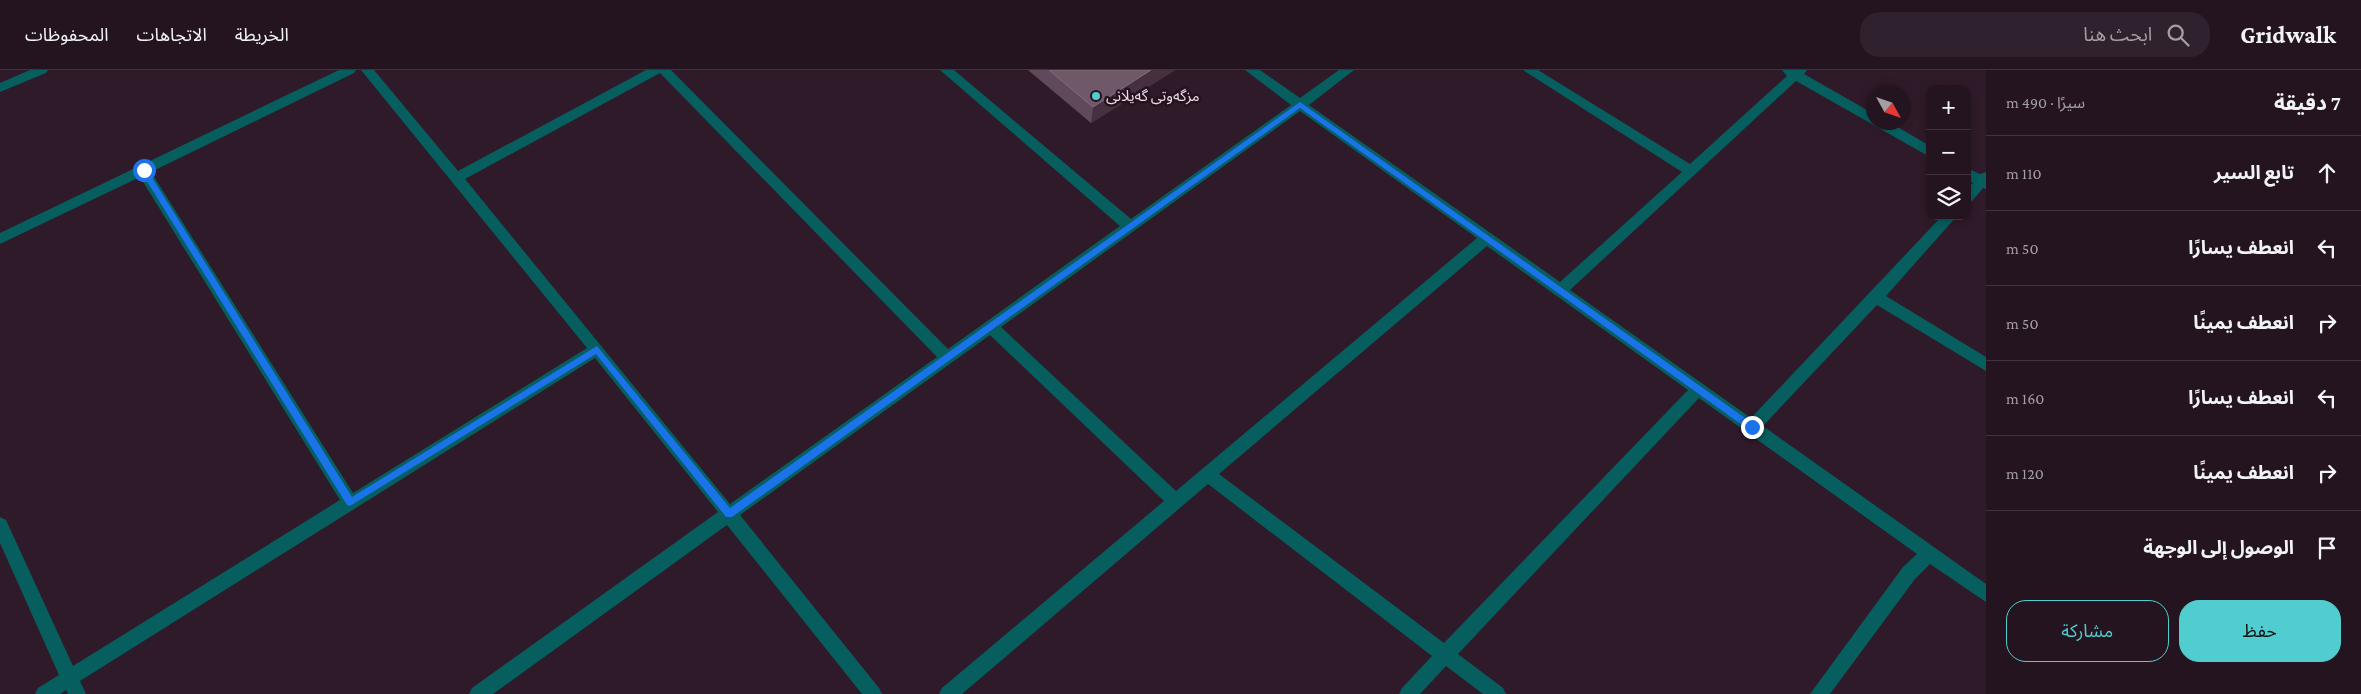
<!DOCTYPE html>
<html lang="ar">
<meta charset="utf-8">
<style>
:root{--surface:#231420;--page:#2f212d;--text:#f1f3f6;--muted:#a39ea5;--line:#40333e;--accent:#52cdcf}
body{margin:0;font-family:"Crimson Pro","Noto Sans Arabic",serif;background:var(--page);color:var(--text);direction:rtl}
.controls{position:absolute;right:15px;top:15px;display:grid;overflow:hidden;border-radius:10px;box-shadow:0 2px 8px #0003}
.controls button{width:45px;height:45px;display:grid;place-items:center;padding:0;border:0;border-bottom:1px solid var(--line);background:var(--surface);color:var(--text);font:25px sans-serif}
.compass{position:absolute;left:1866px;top:15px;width:45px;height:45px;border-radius:50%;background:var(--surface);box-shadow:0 2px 8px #0003;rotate:130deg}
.stop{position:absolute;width:15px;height:15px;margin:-11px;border:4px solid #1a73e8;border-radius:50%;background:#fff}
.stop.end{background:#1a73e8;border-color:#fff;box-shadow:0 1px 5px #0008}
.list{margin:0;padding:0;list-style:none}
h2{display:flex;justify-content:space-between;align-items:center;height:65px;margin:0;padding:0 20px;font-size:21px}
h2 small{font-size:16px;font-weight:400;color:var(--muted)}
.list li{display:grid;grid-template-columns:32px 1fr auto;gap:15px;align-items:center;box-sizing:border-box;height:75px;padding:0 20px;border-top:1px solid var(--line)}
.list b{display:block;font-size:19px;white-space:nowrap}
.list em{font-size:16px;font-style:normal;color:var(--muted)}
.actions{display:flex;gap:10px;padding:15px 20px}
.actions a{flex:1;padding:11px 0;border:1px solid var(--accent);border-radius:20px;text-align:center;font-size:18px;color:var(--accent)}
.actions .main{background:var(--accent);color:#111}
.icon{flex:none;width:28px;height:28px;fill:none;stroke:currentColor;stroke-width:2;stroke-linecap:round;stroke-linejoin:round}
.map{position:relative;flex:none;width:1986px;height:624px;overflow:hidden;direction:ltr}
header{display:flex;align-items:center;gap:30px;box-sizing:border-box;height:70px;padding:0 25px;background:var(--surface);border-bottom:1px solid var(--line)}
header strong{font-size:24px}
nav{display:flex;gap:28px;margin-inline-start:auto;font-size:18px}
.search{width:350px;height:45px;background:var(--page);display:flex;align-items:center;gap:12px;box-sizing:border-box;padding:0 18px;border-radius:20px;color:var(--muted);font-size:19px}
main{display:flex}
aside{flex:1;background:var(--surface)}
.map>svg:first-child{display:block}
</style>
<header>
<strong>Gridwalk</strong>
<div class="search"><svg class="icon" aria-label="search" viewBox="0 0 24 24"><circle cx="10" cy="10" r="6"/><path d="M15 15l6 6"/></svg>ابحث هنا</div>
<nav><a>الخريطة</a><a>الاتجاهات</a><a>المحفوظات</a></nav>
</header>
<main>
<aside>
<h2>7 دقيقة<small>سيرًا · 490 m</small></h2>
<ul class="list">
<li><svg class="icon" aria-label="ahead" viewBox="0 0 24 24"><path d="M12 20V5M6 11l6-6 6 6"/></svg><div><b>تابع السير</b></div><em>110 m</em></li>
<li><svg class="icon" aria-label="left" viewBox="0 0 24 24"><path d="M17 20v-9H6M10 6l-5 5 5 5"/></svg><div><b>انعطف يسارًا</b></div><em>50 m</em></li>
<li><svg class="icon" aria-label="right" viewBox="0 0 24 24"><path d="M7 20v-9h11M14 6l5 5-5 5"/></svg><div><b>انعطف يمينًا</b></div><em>50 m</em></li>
<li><svg class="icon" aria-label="left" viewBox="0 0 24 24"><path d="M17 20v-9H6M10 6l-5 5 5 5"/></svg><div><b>انعطف يسارًا</b></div><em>160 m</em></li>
<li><svg class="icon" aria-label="right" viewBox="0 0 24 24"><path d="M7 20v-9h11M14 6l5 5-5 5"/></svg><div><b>انعطف يمينًا</b></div><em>120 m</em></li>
<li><svg class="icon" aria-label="arrive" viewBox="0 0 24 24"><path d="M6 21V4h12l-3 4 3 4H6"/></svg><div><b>الوصول إلى الوجهة</b></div></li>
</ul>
<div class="actions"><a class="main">حفظ</a><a>مشاركة</a></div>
</aside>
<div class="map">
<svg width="1986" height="624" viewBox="0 0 1986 624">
<rect width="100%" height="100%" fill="#2f1a2a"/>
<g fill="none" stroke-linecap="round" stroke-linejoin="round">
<!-- street -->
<g fill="#065e5f" fill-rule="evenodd">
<polygon points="30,0 48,0 46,3 0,22 0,13"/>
<path d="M 339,0 L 356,0 L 354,3 L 151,102 L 353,423 L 587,278 L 361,0 L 374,0 L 458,101 L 646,0 L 671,0 L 948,279 L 1120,156 L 940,0 L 954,0 L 1131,149 L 1291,35 L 1245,0 L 1260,0 L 1300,28 L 1339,0 L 1354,0 L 1309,35 L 1560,212 L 1682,102 L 1523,0 L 1538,0 L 1690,94 L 1787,6 L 1782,0 L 1807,0 L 1804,4 L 1874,44 L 1874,52 L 1889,52 L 1930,76 L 1930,87 L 1796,11 L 1570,220 L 1751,348 L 1942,146 L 1957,146 L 1886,226 L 1986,287 L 1986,301 L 1877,235 L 1763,356 L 1986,514 L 1986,532 L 1930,494 L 1915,509 L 1830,624 L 1810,624 L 1903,497 L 1917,484 L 1699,328 L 1458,584 L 1503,618 L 1506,624 L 1483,624 L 1446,596 L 1420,624 L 1399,624 L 1402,618 L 1432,586 L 1208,414 L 962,624 L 939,624 L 942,618 L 1164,431 L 990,265 L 740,445 L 879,618 L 882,624 L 862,624 L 727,455 L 493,624 L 469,624 L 472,618 L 718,442 L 595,288 L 80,611 L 86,624 L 68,624 L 66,620 L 60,624 L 35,624 L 38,618 L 59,605 L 0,473 L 0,447 L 6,450 L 73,596 L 340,430 L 140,107 L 0,174 L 0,163 ZM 660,3 L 937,287 L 730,434 L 465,109 ZM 1300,41 L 1477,168 L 1176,421 L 1001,257 ZM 1487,176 L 1688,320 L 1444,573 L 1219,404 Z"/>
<polygon points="1967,98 1980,104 1986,102 1986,119 1983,118 1972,131 1967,132 1967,118 1973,113 1967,109"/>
</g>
</g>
<!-- wall -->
<polygon fill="#60495a" points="1028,0 1175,0 1091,53"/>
<!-- shaded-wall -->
<polygon fill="#463040" points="1151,0 1175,0 1091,53 1093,37"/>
<!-- building -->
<polygon fill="#6f5968" stroke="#826d7c" points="1049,0 1151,0 1093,37"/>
<!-- route -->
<polygon fill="#1a73e8" points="1300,32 1755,355 1755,360 1749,360 1300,38 732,447 726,447 596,284 350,436 347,435 140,100 146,98 352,427 597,276 730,438"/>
<!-- markers -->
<circle fill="#52cdcf" stroke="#251120" stroke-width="2" cx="1096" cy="26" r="5"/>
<g text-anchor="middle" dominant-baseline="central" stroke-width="5" stroke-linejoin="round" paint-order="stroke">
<!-- poi labels -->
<g font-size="15" fill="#e9dbe5" stroke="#251120" text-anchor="start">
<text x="1106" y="26">مزگەوتی گەیلانی</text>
</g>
</g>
</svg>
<div class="controls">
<button>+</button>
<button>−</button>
<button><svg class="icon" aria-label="layers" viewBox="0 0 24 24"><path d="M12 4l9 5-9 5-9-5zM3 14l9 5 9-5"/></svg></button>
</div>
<svg class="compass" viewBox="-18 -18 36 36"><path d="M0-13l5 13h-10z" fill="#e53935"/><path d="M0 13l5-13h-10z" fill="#a39ea5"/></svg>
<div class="stop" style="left:144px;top:100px"></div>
<div class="stop end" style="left:1752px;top:357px"></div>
</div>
</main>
